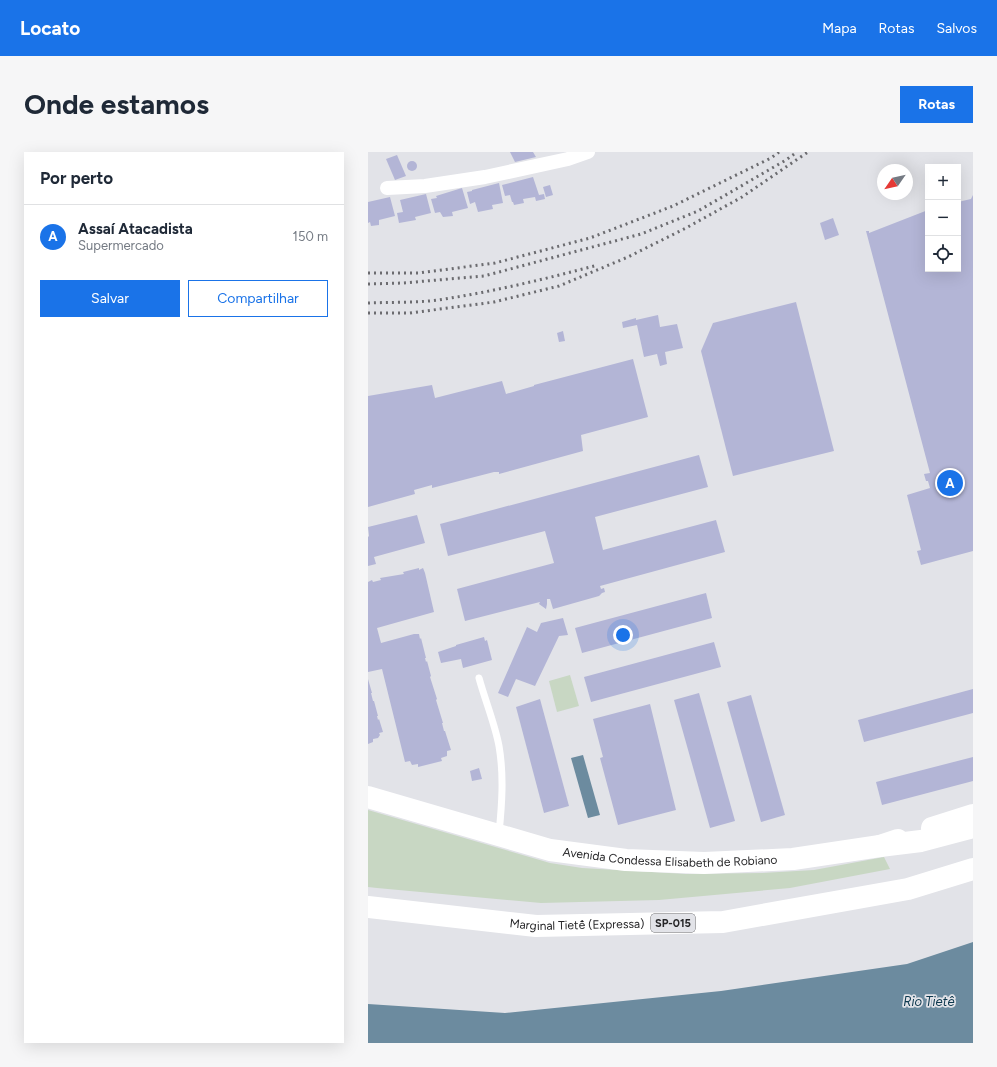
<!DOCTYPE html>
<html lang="pt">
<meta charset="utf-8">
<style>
:root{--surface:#fff;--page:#f6f6f7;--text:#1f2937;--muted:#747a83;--line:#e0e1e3;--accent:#1a73e8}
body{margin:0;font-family:Figtree,sans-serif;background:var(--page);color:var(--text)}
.controls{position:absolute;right:12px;top:12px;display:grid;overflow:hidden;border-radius:0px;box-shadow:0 4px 16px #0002}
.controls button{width:36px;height:36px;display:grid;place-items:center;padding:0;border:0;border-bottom:1px solid var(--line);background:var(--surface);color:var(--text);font:20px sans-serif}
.compass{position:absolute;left:509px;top:12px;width:36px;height:36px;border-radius:50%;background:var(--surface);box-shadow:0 4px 16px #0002;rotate:236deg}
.you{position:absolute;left:255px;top:483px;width:14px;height:14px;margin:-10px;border:3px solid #fff;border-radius:50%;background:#1a73e8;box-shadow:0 0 0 6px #1a73e833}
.badge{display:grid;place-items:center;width:26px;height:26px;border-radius:50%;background:var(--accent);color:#fff;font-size:13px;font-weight:700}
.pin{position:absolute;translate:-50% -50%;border:2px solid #fff;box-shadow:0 1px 4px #0006}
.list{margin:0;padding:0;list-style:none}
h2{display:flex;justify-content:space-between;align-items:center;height:52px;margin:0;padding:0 16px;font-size:17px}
h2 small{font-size:13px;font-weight:400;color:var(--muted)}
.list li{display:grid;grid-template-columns:26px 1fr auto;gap:12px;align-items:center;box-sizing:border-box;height:64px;padding:0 16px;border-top:1px solid var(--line)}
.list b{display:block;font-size:15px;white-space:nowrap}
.list p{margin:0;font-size:13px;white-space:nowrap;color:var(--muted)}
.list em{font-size:13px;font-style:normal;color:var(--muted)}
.actions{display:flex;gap:8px;padding:12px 16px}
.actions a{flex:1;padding:9px 0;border:1px solid var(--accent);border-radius:0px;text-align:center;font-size:14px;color:var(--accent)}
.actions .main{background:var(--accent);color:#fff}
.icon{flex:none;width:22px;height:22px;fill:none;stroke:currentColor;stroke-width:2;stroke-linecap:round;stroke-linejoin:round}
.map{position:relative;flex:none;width:605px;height:891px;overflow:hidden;border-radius:0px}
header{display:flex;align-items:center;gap:24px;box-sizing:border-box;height:56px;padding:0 20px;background:var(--accent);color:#fff}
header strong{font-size:19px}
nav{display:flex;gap:22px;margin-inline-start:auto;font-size:14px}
.intro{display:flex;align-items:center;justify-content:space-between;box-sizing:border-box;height:96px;padding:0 24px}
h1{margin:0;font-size:28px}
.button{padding:10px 18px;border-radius:0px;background:var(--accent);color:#fff;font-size:14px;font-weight:700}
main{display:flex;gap:24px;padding:0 24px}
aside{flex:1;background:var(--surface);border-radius:0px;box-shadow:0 4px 16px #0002}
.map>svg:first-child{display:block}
</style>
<header>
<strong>Locato</strong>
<nav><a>Mapa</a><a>Rotas</a><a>Salvos</a></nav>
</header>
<div class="intro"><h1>Onde estamos</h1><a class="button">Rotas</a></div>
<main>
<aside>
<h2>Por perto<small></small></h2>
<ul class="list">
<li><span class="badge">A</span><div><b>Assaí Atacadista</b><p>Supermercado</p></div><em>150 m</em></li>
</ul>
<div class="actions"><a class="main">Salvar</a><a>Compartilhar</a></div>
</aside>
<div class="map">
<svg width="605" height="891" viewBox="0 0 605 891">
<rect width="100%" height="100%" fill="#e2e3e8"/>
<!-- green -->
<g fill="#c8d7c3">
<polygon points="202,523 211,554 189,560 181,529"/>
<polygon points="0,658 182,711 214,716 318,722 394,721 446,718 516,705 522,717 422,736 291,748 173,751 9,736 0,735"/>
</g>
<!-- water -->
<g fill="#6c8b9f">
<polygon points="215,603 232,663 220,666 203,606"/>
<polygon points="605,790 605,891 0,891 0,852 137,861 353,839 539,812"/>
</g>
<!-- building -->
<g fill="#b3b5d6">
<polygon points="142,0 165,0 168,5 147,10"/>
<polygon points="29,3 38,24 27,28 18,7"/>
<circle cx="44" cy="14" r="5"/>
<polygon points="165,25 171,43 176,42 177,47 168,49 167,45 155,47 156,51 146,53 145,50 144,50 142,43 137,44 134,33"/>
<polygon points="131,31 135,51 124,53 125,57 110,60 107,50 102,52 99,40 104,39 104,38"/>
<polygon points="182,33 185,43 178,45 175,35"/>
<polygon points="94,36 100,56 84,60 85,64 75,65 72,60 67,61 63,47 69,46 68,44"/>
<polygon points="58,42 63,61 47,65 48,68 31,71 29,61 35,60 32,48"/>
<polygon points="605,43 605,399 553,413 549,399 553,398 539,343 562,336 560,329 558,329 556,322 562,321 498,79 501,79 501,81 560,58 560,117 590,117 590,50 603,47"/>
<polygon points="22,45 27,64 11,68 11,73 3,74 2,70 0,71 0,50"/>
<polygon points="465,66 471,83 457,88 452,71"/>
<polygon points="428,150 466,299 365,324 333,199 345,171"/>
<polygon points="290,163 292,175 309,172 315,196 297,200 299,212 292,214 289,202 276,205 269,173 255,176 254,170 268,166 268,168"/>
<polygon points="195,179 197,189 191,190 189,181"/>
<polygon points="265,207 280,265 213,283 215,299 131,322 131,320 126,320 64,336 64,333 46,338 47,342 0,355 0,244 64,233 67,246 134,229 138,242 166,234 166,233"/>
<polygon points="331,303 340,335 227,365 235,398 348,368 357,400 232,434 233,437 236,436 237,440 234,441 231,444 185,457 182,447 179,447 179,452 178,457 171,452 172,450 97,469 89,437 186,411 177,379 80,404 72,372"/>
<polygon points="49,363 57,391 6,405 8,412 0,414 0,385 1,384 0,375"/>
<polygon points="51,416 51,418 55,416 57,421 66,460 9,476 13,491 46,482 51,482 52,487 53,486 58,506 57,506 58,510 59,509 63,524 62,525 69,547 68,548 75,571 74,571 76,579 77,579 83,598 79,599 79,604 73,606 74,609 50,615 50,612 44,613 42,609 37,610 14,517 0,520 0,430 4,428 5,430 13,428 12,426 36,422 35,420"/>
<polygon points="338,441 344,466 214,501 207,476"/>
<polygon points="195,466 200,483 191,484 167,534 148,527 140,545 130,541 159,475 169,480 173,471"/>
<polygon points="116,485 117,489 119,488 124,508 95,516 93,507 73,511 70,500 88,494 88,493"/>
<polygon points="346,490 353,515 223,550 216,525"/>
<polygon points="0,527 4,541 3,541 5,549 6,549 10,564 9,564 10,568 11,567 15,580 11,581 12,583 10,586 5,587 5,590 0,592"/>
<polygon points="605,537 605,561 496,590 490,568"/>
<polygon points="331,541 367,669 342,676 306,548"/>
<polygon points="383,543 417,663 393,670 359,550"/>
<polygon points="172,547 201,654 176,661 148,555"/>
<polygon points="282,552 308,658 250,673 232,606 235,605 225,567"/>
<polygon points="605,605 605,629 514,653 508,630"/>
<polygon points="111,616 114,627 104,629 102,619"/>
</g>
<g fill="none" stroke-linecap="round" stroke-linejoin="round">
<!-- service -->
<path stroke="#fff" stroke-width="7" d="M 111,526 C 117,548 127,572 131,594 C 136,623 134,652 131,681"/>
<!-- minor -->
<polyline stroke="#fff" stroke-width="14" points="19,36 57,34 117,25 200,7 220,0"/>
<!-- trunk -->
<g stroke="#fff" stroke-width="22">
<path id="s1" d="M 0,645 L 182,698 L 258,708 L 336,711 L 425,707 L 512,694 L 530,688"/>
<polyline points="564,676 605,663"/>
</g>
<!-- motorway -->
<g stroke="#fff" stroke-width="22">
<polyline points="512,694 553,689 605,675"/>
<path id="s2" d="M 0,755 L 168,774 L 355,770 L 540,737 L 605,717"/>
</g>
<!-- rail -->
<g stroke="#6b6b6f" stroke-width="3" stroke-dasharray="2 4" stroke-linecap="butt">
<polyline points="0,121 51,121 127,111 222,86 305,54 403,6 411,0"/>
<polyline points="0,132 35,131 116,124 273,82 330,59 418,8 429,0"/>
<path d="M 0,151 C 23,150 47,151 70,148 C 124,140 177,127 230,113"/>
<polyline points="0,161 42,161 126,150 191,134 260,105 318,76 374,45 440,0"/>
</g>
</g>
<g text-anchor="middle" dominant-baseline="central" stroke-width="3.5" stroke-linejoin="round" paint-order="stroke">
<!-- shield labels -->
<rect fill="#e2e3e8" stroke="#5e5f62" stroke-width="1" x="283" y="762" width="44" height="18" rx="3"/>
<g font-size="11" font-weight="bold" fill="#262628">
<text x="305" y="771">SP-015</text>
</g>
<!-- street labels -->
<g font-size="12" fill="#262628" stroke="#e2e3e8">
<text stroke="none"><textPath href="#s1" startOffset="310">Avenida Condessa Elisabeth de Robiano</textPath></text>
<text stroke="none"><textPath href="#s2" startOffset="210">Marginal Tietê (Expressa)</textPath></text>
</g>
<!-- water labels -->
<g font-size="13" font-style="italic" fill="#0b374d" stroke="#e2e3e8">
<text x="561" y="849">Rio Tietê</text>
</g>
</g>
</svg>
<div class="controls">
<button>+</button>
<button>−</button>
<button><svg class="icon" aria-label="locate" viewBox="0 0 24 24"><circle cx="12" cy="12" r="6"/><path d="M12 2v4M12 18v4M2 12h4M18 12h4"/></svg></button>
</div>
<svg class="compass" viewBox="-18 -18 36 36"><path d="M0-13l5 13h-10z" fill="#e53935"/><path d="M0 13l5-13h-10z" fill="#747a83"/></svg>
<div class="you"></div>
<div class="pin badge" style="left:582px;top:331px">A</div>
</div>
</main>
